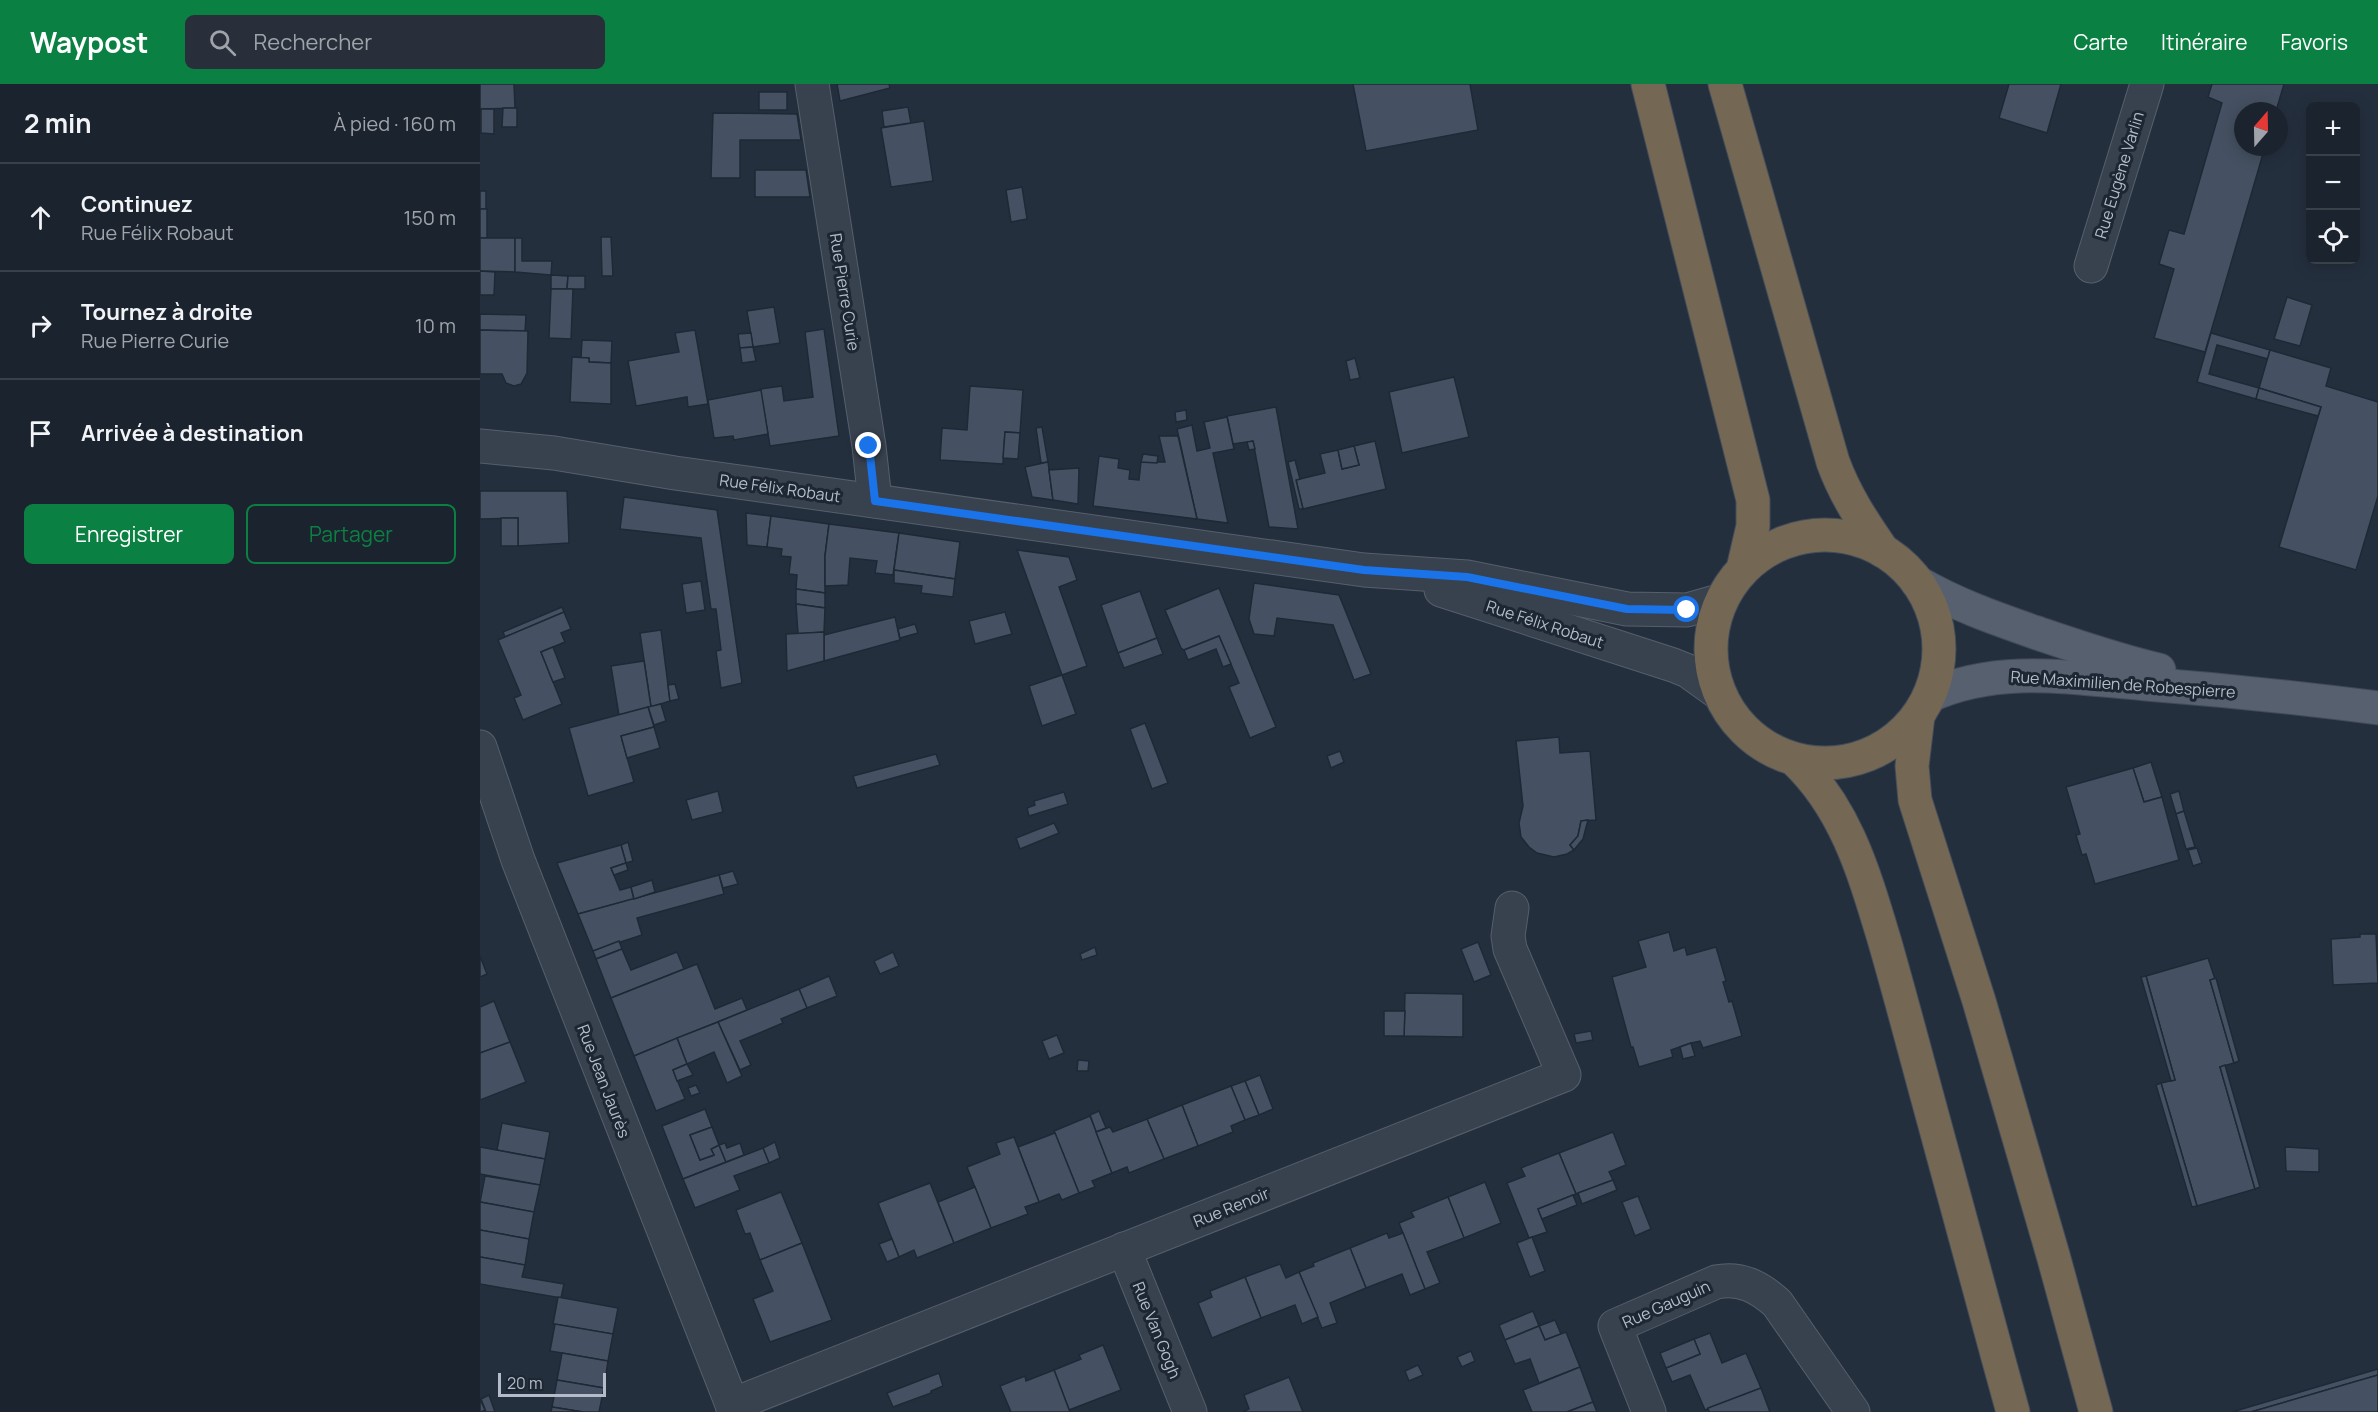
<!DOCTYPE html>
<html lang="fr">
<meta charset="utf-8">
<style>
:root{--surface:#1b232e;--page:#282f3a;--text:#f1f3f6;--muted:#a0a4aa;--line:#39404a;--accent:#0b8043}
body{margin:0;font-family:Manrope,sans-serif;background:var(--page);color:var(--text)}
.controls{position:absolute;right:18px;top:18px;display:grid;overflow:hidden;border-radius:9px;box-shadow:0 3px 15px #0003}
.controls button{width:54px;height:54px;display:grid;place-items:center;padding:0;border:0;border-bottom:2px solid var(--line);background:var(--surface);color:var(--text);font:30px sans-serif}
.compass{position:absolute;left:1754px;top:18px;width:54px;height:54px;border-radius:50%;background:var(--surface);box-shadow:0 3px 15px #0003;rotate:20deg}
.scale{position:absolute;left:18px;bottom:15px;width:108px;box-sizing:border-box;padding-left:6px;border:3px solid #b4bcc9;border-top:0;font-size:16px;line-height:21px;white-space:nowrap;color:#b4bcc9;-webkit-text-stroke:4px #1d2633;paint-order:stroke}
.stop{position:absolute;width:18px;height:18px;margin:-14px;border:4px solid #1a73e8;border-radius:50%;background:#fff}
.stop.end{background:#1a73e8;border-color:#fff;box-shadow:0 2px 6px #0008}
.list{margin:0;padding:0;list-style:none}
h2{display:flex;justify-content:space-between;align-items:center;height:78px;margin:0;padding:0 24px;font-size:26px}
h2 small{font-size:20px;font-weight:400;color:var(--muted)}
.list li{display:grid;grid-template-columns:39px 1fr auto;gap:18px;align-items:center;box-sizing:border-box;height:108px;padding:0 24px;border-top:2px solid var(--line)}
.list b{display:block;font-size:22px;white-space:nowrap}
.list p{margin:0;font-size:20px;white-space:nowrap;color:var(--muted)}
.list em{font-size:20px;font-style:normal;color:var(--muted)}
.actions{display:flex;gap:12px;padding:18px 24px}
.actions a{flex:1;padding:14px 0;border:2px solid var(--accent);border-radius:9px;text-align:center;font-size:21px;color:var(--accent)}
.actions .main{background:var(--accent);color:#fff}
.icon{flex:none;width:33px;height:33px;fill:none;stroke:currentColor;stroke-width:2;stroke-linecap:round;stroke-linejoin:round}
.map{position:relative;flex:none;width:1898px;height:1328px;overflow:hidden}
header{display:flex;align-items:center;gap:36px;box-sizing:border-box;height:84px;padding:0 30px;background:var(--accent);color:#fff}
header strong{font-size:28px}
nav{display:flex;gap:33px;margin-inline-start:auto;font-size:21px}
.search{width:420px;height:54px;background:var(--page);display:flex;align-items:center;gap:15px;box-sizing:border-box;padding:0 21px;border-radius:9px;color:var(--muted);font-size:22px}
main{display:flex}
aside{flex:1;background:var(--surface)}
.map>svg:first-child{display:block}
</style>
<header>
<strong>Waypost</strong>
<div class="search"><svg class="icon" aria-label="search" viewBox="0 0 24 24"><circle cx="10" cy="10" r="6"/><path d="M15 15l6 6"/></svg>Rechercher</div>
<nav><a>Carte</a><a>Itinéraire</a><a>Favoris</a></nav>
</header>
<main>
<aside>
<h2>2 min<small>À pied · 160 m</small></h2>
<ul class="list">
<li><svg class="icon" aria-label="ahead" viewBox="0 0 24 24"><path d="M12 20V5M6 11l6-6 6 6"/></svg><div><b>Continuez</b><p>Rue Félix Robaut</p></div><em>150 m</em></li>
<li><svg class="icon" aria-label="right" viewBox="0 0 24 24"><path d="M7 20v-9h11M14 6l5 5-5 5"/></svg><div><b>Tournez à droite</b><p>Rue Pierre Curie</p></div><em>10 m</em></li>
<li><svg class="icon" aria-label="arrive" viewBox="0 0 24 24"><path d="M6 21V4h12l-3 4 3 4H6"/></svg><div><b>Arrivée à destination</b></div></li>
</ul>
<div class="actions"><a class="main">Enregistrer</a><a>Partager</a></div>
</aside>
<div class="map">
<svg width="1898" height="1328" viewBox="0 0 1898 1328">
<rect width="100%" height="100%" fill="#242f3e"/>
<!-- building -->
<g fill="#455162" stroke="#1f2835" stroke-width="1.5">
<polygon points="0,0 34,0 35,24 0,25"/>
<polygon points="357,0 409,0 410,4 360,17"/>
<polygon points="873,0 990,0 998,46 886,67"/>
<polygon points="1529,0 1581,0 1567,49 1519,34"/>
<polygon points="1732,0 1804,0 1796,27 1763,27 1763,63 1785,63 1725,268 1674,254 1694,185 1679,180 1689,146 1704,150 1742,19 1728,13"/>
<rect x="279" y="8" width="28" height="18"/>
<polygon points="428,23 431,39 404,43 402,27"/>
<polygon points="23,24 37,24 37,43 22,43"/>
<polygon points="1,25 14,25 14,50 1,49"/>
<polygon points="233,29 317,30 321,56 260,56 260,94 231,94"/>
<polygon points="444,37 453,97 411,103 401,44"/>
<polygon points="275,86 326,86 330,113 275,113"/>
<polygon points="542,103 547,135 531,138 526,106"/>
<rect x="0" y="107" width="6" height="18"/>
<rect x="0" y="125" width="7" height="29"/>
<polygon points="121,153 131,153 133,192 122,192"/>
<polygon points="0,154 35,154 35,188 0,187"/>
<polygon points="35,154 42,154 42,177 72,177 71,191 35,188"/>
<polygon points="0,187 15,188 14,211 0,211"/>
<polygon points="71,191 88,192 87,205 71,205"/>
<polygon points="88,192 105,192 105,205 87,205"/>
<polygon points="71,205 93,205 91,255 69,254"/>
<polygon points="1807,213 1832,221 1820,262 1794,255"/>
<polygon points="294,223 300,259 273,263 267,227"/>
<polygon points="0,230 46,231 45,248 0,246"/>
<polygon points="344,245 359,352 290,362 280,305 302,302 304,317 333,313 325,248"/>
<polygon points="0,246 48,247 47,289 41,300 34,302 26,299 22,290 0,290"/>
<polygon points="215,246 228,320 208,323 207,313 156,322 148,277 199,268 195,249"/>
<polygon points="271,249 273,263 260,264 258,250"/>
<polygon points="1731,249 1790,266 1788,275 1737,261 1729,290 1779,304 1776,315 1717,298"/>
<polygon points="102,256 132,257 131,279 109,278 109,274 101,274"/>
<polygon points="273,263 276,277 262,279 260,264"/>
<polygon points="1790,266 1851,284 1846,302 1898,318 1898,412 1876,486 1799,463 1841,323 1779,304"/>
<polygon points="92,273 109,274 109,278 131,279 131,320 90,318"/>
<polygon points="875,274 880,294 870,296 866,277"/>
<polygon points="974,293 989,353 922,369 909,308"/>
<polygon points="490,302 543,306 540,349 525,348 523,380 460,376 462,344 487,346"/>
<polygon points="1779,304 1841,323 1838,332 1776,315"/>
<polygon points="281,306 288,350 254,356 253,352 234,354 228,316"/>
<polygon points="796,323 818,445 789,443 773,357 753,360 747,332"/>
<polygon points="706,326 707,336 696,338 695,328"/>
<polygon points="747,333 754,365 733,369 748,439 717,435 697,345 712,341 717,367 730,364 724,338"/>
<polygon points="562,343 568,378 561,379 556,344"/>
<polygon points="525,348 540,349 538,375 523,374"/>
<polygon points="679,352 698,352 717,435 613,422 619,372 639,375 638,384 650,386 649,395 659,396 661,378 685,378"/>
<polygon points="773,357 775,365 769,366 767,358"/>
<polygon points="895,357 906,405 823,425 816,396 845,389 840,370 858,366 862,385 879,381 874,362"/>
<polygon points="874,362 879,381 862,385 858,366"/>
<polygon points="663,370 678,372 677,379 661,378"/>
<polygon points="815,376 820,395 816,396 823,425 819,425 808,378"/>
<polygon points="568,378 573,416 552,413 545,383"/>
<polygon points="599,384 598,420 573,416 569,386"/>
<polygon points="0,407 87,407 89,459 38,462 38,434 0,435"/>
<polygon points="144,413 237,426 262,599 241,604 236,567 241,566 236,525 231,525 221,454 140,445"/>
<polygon points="266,429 291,432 287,463 267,461"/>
<polygon points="291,432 349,440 345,472 345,509 316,505 317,491 309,490 311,473 301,472 302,465 287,463"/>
<rect x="21" y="434" width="17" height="28"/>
<polygon points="349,440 419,449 413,491 395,489 397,477 370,474 368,501 345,502 345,472"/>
<polygon points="419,449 480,458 475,495 414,486"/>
<polygon points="537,466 589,473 597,496 579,503 607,582 582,591"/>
<polygon points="414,486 475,495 473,513 441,509 442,502 414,499"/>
<polygon points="221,497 225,526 206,529 202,500"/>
<polygon points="774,499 859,511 891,590 874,596 853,541 797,534 794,552 774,550 769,535"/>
<polygon points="739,504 796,643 770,654 749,603 759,599 739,552 704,566 701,564 685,526"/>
<polygon points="316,505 345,509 345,524 316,520"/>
<polygon points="660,507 677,554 638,569 621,521"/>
<polygon points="316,520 345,524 344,548 318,550"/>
<polygon points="82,523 84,528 25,553 23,548"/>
<polygon points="84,528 91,545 81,549 85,558 61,568 82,620 43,636 34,614 41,611 18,556"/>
<polygon points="525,528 532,550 495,560 489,537"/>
<polygon points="415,533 420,556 344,577 344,551"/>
<polygon points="435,540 438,549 420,554 418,545"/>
<polygon points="181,546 190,617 171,623 160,549"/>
<polygon points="344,548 344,577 307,587 306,550"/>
<polygon points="739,552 751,580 743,583 736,565 708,576 704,566"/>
<polygon points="677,554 683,570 644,584 638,569"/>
<polygon points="73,563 85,594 73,598 61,568"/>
<polygon points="164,577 171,623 139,631 131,582"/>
<polygon points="582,591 596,630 562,642 549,602"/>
<polygon points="195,600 199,615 190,617 188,601"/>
<polygon points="181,620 186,637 174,641 168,623"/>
<polygon points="168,623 174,643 141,652 154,698 108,712 89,644"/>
<polygon points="665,639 688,699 672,705 650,645"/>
<polygon points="174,643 180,664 147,674 141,652"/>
<polygon points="1079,653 1080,669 1110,667 1116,736 1101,737 1098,752 1090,761 1094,766 1087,770 1074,773 1057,769 1049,763 1041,753 1039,739 1043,722 1036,657"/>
<polygon points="860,667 864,678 851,684 847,672"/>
<polygon points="456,670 460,681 377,704 373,692"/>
<polygon points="1671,678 1682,713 1664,718 1653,684"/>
<polygon points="1653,684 1664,718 1682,713 1699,776 1615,800 1606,770 1602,771 1596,751 1600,750 1586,703"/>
<polygon points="238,707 243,728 212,736 206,716"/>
<polygon points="1699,707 1704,727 1696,730 1690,710"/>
<polygon points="584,708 588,720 549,732 547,724 555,721 554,717"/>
<polygon points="1704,727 1715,763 1706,765 1696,730"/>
<polygon points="1108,736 1103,755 1094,766 1090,761 1098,752 1101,737"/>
<polygon points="574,739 579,749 540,765 536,754"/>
<polygon points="148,758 153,777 146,779 141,761"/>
<polygon points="141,761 146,779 131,784 140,806 151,803 154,815 98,830 77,779"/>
<polygon points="1717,764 1722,779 1713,782 1708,766"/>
<polygon points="146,779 148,786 134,791 131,784"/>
<polygon points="253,787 258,800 243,804 239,791"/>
<polygon points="239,791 244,810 157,834 162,851 113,867 98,830"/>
<polygon points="172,796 175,808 154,815 151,803"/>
<polygon points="1189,848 1194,867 1205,863 1207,871 1236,863 1246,897 1243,898 1249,918 1252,917 1262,952 1223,964 1220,957 1211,959 1191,966 1193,973 1159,983 1153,963 1151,963 1132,893 1166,883 1158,857"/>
<polygon points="1880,850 1896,850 1898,899 1853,901 1851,855 1880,853"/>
<polygon points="139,857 142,865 116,875 113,867"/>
<polygon points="998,858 1011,891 994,898 981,865"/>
<polygon points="615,863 617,871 602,876 600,870"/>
<polygon points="142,865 151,886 197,868 204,885 131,914 116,875"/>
<polygon points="413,868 419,882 400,890 394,877"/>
<polygon points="0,872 7,890 0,893"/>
<polygon points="1728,874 1735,895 1730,896 1754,979 1740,983 1775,1105 1717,1122 1681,999 1695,996 1666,892"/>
<polygon points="217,880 235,925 262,914 267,926 154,972 131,914"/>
<polygon points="349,892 357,912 327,924 319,905"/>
<polygon points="1666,892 1695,996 1691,997 1661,893"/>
<polygon points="1736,894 1759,977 1754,979 1730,896"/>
<polygon points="319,905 327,924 301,935 303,939 260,957 271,981 260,986 238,938"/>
<polygon points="925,909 983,910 983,953 924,952"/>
<polygon points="14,917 30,958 0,969 0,923"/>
<polygon points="904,927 925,927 924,952 904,952"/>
<polygon points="238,938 262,992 247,999 234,968 207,980 197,954"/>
<polygon points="1111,947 1113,956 1096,959 1094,950"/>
<polygon points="577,951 584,969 569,975 562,957"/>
<polygon points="197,954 207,980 193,986 205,1015 176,1027 154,972"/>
<polygon points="30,958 46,998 0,1016 0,969"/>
<polygon points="1211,959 1215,972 1203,975 1200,963"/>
<polygon points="598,976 609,977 608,987 597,987"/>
<polygon points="207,980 213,991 197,997 193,986"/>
<polygon points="1745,981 1780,1103 1775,1105 1740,983"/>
<polygon points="780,991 793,1025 779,1031 765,997"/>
<polygon points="765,997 779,1031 765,1036 751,1002"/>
<polygon points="1681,999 1717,1122 1712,1123 1676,1001"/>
<polygon points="216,1001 220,1009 211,1012 208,1004"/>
<polygon points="751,1002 765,1036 751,1042 753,1048 718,1062 702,1021"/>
<polygon points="702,1021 718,1062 684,1075 667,1035"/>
<polygon points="225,1025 232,1043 210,1051 220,1076 234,1071 231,1065 239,1061 246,1078 203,1095 182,1042"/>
<polygon points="619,1027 626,1044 616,1048 610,1031"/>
<polygon points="610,1032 632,1089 612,1097 615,1103 599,1109 574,1047"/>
<polygon points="667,1035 684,1075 649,1089 647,1083 632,1089 616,1048 630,1043 633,1048"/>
<polygon points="22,1039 70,1048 65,1075 17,1066"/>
<polygon points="232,1043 239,1061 231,1065 234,1071 220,1076 210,1051"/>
<polygon points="1133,1048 1146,1081 1129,1088 1133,1096 1096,1110 1079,1069"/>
<polygon points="575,1049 599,1109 582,1116 579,1110 559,1118 538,1063"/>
<polygon points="534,1053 559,1118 545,1123 548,1130 511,1144 487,1083 520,1070 516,1059"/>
<polygon points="295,1058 300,1074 289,1079 283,1064"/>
<polygon points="245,1059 247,1064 260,1059 264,1071 246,1078 239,1061"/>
<polygon points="0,1063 65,1075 60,1101 0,1090"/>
<polygon points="1805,1063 1839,1065 1839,1088 1806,1087"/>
<polygon points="283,1064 289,1079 254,1092 260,1106 215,1124 203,1095"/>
<polygon points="1079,1069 1096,1110 1058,1125 1067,1148 1049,1154 1027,1099 1045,1092 1041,1084"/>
<polygon points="5,1092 60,1101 54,1128 0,1118"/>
<polygon points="1133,1096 1137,1106 1102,1120 1098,1109"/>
<polygon points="1005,1098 1021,1139 984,1154 968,1113"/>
<polygon points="450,1099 474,1159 437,1174 434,1166 419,1173 398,1119"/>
<polygon points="495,1103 511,1144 474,1159 458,1118"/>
<polygon points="301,1108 322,1159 280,1176 270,1149 265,1150 256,1126"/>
<polygon points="1093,1111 1097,1121 1062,1135 1058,1125"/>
<polygon points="1158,1112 1171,1145 1155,1152 1142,1118"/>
<polygon points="968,1113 984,1154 947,1168 960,1199 945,1205 919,1139 934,1133 931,1128"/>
<polygon points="0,1118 54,1128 49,1155 0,1146"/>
<polygon points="0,1146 49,1155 45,1181 0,1173"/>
<polygon points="907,1149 909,1154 923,1149 945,1205 930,1211 922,1190 886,1204 870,1164"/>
<polygon points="1052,1153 1065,1187 1050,1193 1037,1159"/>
<polygon points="412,1155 419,1173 407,1178 399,1160"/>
<polygon points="322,1159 352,1236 290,1258 273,1215 293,1207 280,1176"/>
<polygon points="870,1164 886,1204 850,1219 857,1239 842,1244 819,1188 834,1182 833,1179"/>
<polygon points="0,1173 45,1181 42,1193 84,1200 81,1214 0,1200"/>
<polygon points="800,1180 806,1194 819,1188 838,1233 822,1240 815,1221 781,1234 765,1193"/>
<polygon points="765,1193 781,1234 732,1254 718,1219 732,1213 730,1207"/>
<polygon points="78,1213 138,1224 133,1250 73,1240"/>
<polygon points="1053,1227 1059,1242 1025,1256 1019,1241"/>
<polygon points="1075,1236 1081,1250 1065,1256 1059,1242"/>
<polygon points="75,1240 133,1250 128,1277 70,1267"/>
<polygon points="1059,1242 1065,1256 1086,1248 1100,1283 1059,1299 1050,1275 1035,1280 1025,1256"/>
<polygon points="1230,1249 1242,1279 1266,1269 1281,1304 1225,1326 1210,1291 1192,1298 1186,1284 1220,1270 1214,1255"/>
<polygon points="1214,1255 1220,1270 1186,1284 1180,1269"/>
<polygon points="623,1261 641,1306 589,1326 574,1286 601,1275 599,1271"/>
<polygon points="991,1267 995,1277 982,1283 977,1273"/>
<polygon points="82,1269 128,1277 124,1304 77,1296"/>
<polygon points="938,1281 943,1291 929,1297 925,1287"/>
<polygon points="1100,1283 1113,1318 1087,1328 1052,1328 1043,1306"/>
<polygon points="1898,1285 1898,1291 1771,1328 1752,1328"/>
<polygon points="574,1286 590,1328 531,1328 520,1302 545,1292 546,1297"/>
<polygon points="459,1289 463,1302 451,1307 451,1309 413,1323 407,1309"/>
<polygon points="1898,1291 1898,1328 1771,1328"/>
<polygon points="809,1293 823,1328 763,1328 769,1325 764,1311"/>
<polygon points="77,1296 124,1304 119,1328 103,1328 72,1323"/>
<polygon points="1281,1304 1290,1328 1229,1328 1228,1324"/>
<polygon points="9,1311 15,1328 6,1328 1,1315"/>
<polygon points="0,1315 5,1326 1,1328 0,1328"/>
<polygon points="1113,1318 1117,1328 1087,1328"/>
<polygon points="72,1323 103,1328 71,1328"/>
</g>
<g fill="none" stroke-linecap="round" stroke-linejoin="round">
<defs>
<g id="minor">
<polyline points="332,0 389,362 395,417"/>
<polyline points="1611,182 1667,0"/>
<polyline points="0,362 74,369 195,389 884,486 987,493 1147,525 1207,526 1242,516"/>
<polyline points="961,506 1193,581 1208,587 1240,610"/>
<polyline points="0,663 38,776 255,1328"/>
<polyline points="644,1165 710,1328"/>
<polyline points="252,1321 1084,991 1030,865 1028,852 1032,824"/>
<path d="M 1169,1328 L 1135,1242 L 1236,1198 C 1261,1193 1279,1203 1297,1219 L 1373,1328"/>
</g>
<g id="major">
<path d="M 1437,498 C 1476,521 1517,535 1560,550 C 1599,563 1639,577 1679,586"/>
<path d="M 1449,612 C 1519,580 1592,594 1666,600 C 1744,606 1821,614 1898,624"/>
</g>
<g id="highway">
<polyline points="1168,0 1273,416 1273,442 1263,485"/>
<path d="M 1245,0 L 1353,378 C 1365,411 1383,438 1403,467"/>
<circle cx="1345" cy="565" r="114"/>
<polyline points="1438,632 1432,682 1435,716 1499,917 1573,1171 1616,1328"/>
<path d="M 1314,675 C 1366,724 1384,789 1404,855 C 1419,907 1433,960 1447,1012 C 1476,1118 1504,1223 1533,1328"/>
</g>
</defs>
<!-- minor casing -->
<use href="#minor" stroke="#565f6c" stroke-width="35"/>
<!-- major casing -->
<use href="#major" stroke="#414a57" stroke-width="35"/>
<!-- highway casing -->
<use href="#highway" stroke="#434c59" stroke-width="35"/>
<!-- minor -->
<use href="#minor" stroke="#38414e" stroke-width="33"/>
<!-- major -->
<use href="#major" stroke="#56606e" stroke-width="33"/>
<!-- highway -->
<use href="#highway" stroke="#746855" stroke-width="33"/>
</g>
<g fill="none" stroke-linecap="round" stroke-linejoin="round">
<!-- route -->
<polyline stroke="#1a73e8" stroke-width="8" points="389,362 395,417 884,486 987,493 1147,525 1207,526"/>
</g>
<g text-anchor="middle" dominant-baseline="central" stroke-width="6" stroke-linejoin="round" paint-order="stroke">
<!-- street labels -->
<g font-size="16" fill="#b4bcc9" stroke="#1d2633">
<text transform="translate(1639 91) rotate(-73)">Rue Eugène Varlin</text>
<text transform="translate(365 208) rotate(81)">Rue Pierre Curie</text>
<text transform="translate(300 404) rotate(8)">Rue Félix Robaut</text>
<text transform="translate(1065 540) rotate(18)">Rue Félix Robaut</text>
<text transform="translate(1643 600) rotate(4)">Rue Maximilien de Robespierre</text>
<text transform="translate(124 997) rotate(69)">Rue Jean Jaurès</text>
<text transform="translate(751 1123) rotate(-22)">Rue Renoir</text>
<text transform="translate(1186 1220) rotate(-24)">Rue Gauguin</text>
<text transform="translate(677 1246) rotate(68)">Rue Van Gogh</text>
</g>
</g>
</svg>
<div class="controls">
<button>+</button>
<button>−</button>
<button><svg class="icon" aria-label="locate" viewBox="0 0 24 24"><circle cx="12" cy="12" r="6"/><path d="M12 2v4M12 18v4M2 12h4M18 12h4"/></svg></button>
</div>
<svg class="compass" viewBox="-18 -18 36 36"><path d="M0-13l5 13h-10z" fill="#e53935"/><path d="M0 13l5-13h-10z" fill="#a0a4aa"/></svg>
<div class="scale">20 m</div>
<div class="stop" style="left:1207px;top:526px"></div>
<div class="stop end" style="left:389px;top:362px"></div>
</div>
</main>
